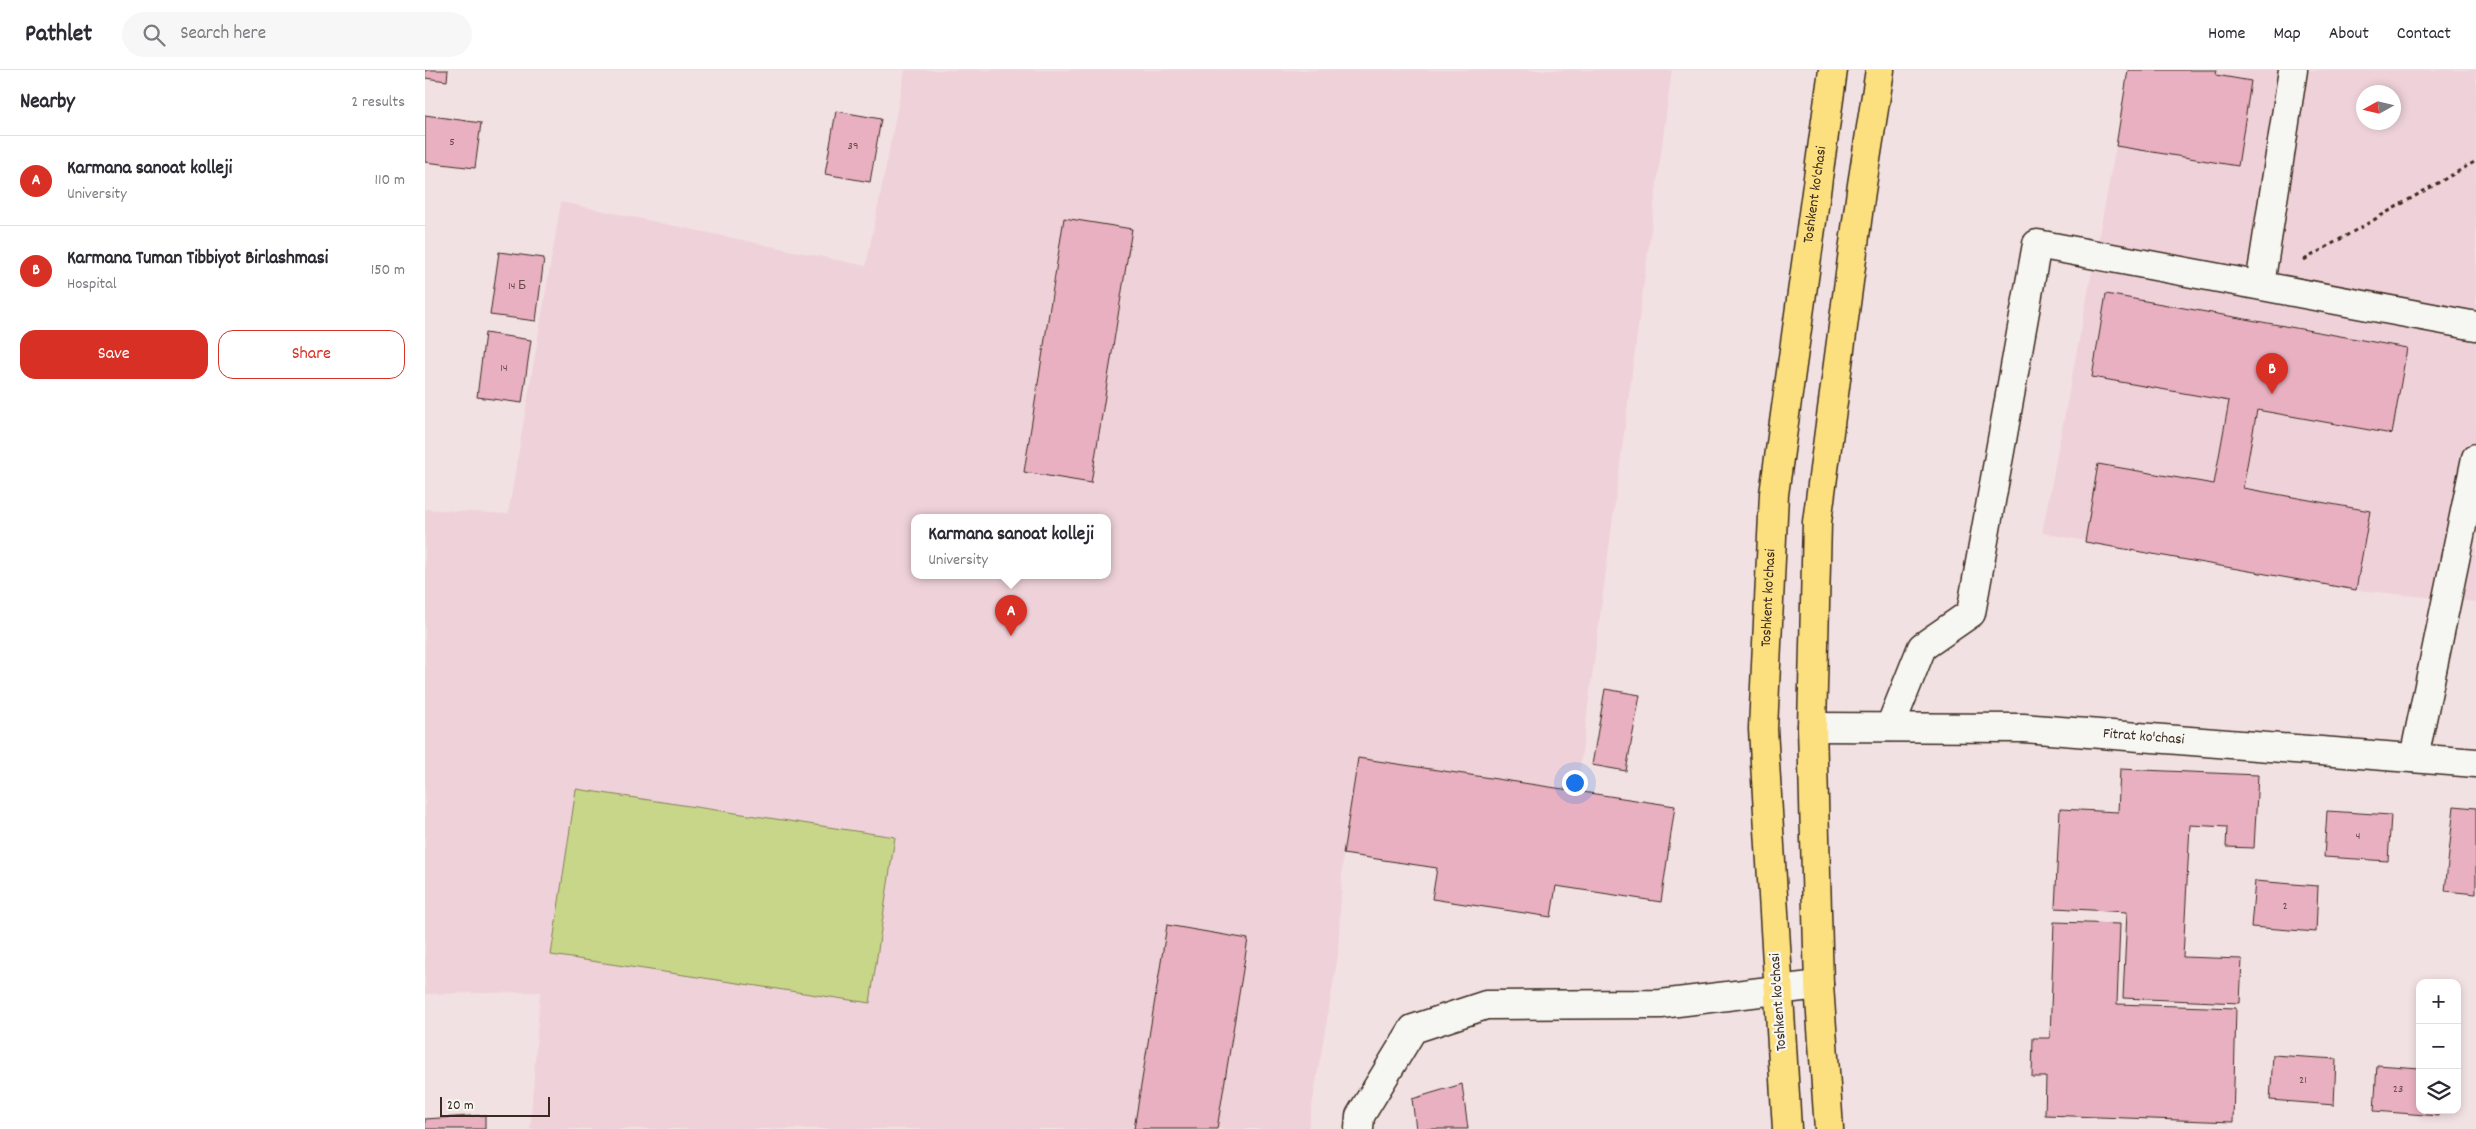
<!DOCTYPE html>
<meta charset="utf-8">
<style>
:root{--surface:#fff;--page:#f7f7f7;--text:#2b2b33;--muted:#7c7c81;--line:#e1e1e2;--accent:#d93025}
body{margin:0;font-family:Dekko,sans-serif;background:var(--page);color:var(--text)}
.controls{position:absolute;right:15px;bottom:15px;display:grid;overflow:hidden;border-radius:10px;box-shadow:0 2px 8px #0003}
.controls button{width:45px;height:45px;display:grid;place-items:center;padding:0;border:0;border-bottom:1px solid var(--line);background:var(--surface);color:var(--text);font:25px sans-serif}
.compass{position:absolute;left:1931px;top:15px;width:45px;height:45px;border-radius:50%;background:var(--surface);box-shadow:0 2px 8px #0003;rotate:262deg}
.scale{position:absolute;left:15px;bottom:12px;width:110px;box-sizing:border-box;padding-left:5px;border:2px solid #3b2a1e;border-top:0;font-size:14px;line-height:18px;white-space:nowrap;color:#3b2a1e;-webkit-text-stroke:4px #f6f6f2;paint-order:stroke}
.you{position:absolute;left:1149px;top:712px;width:18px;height:18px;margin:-12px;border:4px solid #fff;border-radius:50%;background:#1a73e8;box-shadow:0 0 0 8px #1a73e833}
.badge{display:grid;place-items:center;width:32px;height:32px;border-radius:50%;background:var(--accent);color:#fff;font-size:16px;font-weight:700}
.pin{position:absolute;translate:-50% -41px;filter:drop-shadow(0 1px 2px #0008)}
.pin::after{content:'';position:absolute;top:26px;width:18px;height:15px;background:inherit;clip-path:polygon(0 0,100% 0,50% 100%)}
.popup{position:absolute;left:486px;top:444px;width:200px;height:65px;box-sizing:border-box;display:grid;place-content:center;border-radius:10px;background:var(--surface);filter:drop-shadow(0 1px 4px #0005);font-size:16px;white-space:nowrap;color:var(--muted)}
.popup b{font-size:19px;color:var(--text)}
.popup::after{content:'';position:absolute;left:50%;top:100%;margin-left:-10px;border:10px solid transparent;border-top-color:var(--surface)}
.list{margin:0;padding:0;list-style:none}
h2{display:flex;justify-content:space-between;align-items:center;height:65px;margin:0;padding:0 20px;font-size:21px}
h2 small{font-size:16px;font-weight:400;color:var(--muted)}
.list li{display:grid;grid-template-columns:32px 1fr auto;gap:15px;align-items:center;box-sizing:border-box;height:90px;padding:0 20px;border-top:1px solid var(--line)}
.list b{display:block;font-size:19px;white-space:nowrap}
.list p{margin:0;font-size:16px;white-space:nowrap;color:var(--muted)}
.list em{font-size:16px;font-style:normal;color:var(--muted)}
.actions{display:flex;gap:10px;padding:15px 20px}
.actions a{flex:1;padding:11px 0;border:1px solid var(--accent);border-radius:15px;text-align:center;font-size:18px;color:var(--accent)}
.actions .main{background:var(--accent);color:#fff}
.icon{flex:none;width:28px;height:28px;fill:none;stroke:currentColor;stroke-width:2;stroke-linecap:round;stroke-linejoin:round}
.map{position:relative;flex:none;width:2051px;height:1059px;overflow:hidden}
header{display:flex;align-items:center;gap:30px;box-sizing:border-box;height:70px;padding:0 25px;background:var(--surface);border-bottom:1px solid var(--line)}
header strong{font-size:24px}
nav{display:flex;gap:28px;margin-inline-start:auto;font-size:18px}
.search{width:350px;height:45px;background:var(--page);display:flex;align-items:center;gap:12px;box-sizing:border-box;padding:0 18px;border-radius:28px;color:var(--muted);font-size:19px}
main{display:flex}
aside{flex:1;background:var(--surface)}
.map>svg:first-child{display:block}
</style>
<header>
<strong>Pathlet</strong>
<div class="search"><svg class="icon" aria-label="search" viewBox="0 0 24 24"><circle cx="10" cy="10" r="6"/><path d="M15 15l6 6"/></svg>Search here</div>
<nav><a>Home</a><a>Map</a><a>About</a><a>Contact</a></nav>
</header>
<main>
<aside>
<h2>Nearby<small>2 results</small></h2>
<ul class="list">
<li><span class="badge">A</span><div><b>Karmana sanoat kolleji</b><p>University</p></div><em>110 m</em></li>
<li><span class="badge">B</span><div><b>Karmana Tuman Tibbiyot Birlashmasi</b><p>Hospital</p></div><em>150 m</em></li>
</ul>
<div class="actions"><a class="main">Save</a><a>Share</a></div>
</aside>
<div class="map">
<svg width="2051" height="1059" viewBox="0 0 2051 1059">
<rect width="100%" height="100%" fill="#f2e1e3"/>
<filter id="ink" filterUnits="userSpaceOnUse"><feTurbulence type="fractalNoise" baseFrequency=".02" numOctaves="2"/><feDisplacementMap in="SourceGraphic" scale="10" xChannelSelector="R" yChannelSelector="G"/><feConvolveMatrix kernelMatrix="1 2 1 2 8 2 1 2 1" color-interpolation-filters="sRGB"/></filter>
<g filter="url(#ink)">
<!-- built -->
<g fill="#efd2d9" fill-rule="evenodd">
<path d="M 480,0 L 1247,0 L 1152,721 L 933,688 L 918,784 L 913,886 L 883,1059 L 105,1059 L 115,922 L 0,924 L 0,439 L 83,444 L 136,132 L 441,196 ZM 490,447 L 682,447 L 682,505 L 490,505 Z"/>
<path d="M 1703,0 L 2051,0 L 2051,532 L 1931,520 L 1617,463 L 1691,76 ZM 1938,22 L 1968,22 L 1968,52 L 1938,52 Z"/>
</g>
<!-- green -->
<polygon fill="#c8d68a" stroke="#828054" points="151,719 470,767 445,933 126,885"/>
<!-- building -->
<g fill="#e8b0c1" stroke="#3b2a1e">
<polygon points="0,0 23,0 22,11 0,8"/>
<polygon points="1703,0 1792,0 1791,5 1826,11 1813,96 1691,76"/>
<polygon points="411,41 456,49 445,112 400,104"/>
<polygon points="0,45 56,53 50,98 0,92"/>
<polygon points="639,148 707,159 666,413 599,402"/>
<polygon points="74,182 119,188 111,251 65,245"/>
<polygon points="1681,224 1982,278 1967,364 1832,340 1818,418 1945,441 1931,520 1660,472 1673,394 1789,414 1804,331 1667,307"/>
<polygon points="60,263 106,270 97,333 52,327"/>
<polygon points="1180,619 1215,625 1201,701 1167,695"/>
<polygon points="933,688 1250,736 1236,832 1131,816 1126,847 1007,829 1012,798 918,784"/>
<polygon points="1695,699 1833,705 1829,778 1801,777 1802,757 1765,755 1758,887 1817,889 1815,933 1698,928 1702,842 1630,838 1635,739 1693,742"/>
<polygon points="2029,736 2051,738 2051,824 2020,821"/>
<polygon points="1902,741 1966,745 1963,791 1899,787"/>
<polygon points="1830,811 1893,816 1891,862 1826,857"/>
<polygon points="1629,852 1695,854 1692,934 1811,938 1808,1052 1620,1045 1621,1007 1607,1007 1608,968 1625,968"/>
<polygon points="742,855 823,869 792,1059 709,1059"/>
<polygon points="1848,985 1911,989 1909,1035 1845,1030"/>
<polygon points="1952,995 1995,998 1995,1040 2013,1040 2013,1046 1949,1041"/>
<polygon points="1037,1014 1043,1059 991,1059 987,1029"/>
<polygon points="60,1045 60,1059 0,1059 0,1049"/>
</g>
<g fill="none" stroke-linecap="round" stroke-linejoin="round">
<defs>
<g id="minor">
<polyline points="1835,215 1868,0"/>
<path id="s1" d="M 1387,657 L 1598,658 L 2051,693"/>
<polyline points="1465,657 1497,577 1546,543 1612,174 2051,256"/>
<polyline points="1989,688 2051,388"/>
<polyline points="934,1059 935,1046 988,959 1061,935 1236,934 1394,915"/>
</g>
<g id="highway">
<path id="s2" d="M 1362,1059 L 1338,659 L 1349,424 L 1408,0"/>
<polyline points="1404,1059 1394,915 1387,657 1392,452 1436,121 1455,0"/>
</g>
</defs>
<!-- minor casing -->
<use href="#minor" stroke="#3b2a1e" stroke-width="31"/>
<!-- highway casing -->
<use href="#highway" stroke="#3b2a1e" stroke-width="31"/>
<!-- path -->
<polyline stroke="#3b2a1e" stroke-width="3" stroke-dasharray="4 4" stroke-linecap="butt" points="1879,190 2051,91"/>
<!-- minor -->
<use href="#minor" stroke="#f6f6f2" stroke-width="28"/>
<!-- highway -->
<use href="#highway" stroke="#fce080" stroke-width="28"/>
</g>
</g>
<g text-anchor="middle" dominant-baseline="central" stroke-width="4.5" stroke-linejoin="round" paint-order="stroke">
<!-- number labels -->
<g font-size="12" fill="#664c47">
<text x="27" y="72">5</text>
<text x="428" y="76">39</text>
<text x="92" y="216">14 Б</text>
<text x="79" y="298">14</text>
<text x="1933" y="766">4</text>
<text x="1860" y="836">2</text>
<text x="1878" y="1010">21</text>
<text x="1973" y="1019">23</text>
</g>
<!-- street labels -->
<g font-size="15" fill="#3b2a1e" stroke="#f6f6f2">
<text stroke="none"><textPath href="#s2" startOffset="938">Toshkent ko'chasi</textPath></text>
<text stroke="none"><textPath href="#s2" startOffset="532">Toshkent ko'chasi</textPath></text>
<text stroke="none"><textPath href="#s1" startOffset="332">Fitrat ko'chasi</textPath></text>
<text transform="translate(1354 932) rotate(-94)">Toshkent ko'chasi</text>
</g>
</g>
</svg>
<div class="controls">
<button>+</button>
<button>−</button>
<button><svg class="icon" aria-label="layers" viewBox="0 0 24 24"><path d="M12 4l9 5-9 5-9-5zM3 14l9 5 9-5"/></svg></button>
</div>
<svg class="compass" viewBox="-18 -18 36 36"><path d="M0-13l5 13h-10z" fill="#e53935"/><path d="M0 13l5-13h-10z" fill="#7c7c81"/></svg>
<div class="scale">20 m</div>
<div class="you"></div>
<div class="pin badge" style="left:586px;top:566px">A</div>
<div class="popup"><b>Karmana sanoat kolleji</b>University</div>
<div class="pin badge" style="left:1847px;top:324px">B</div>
</div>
</main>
